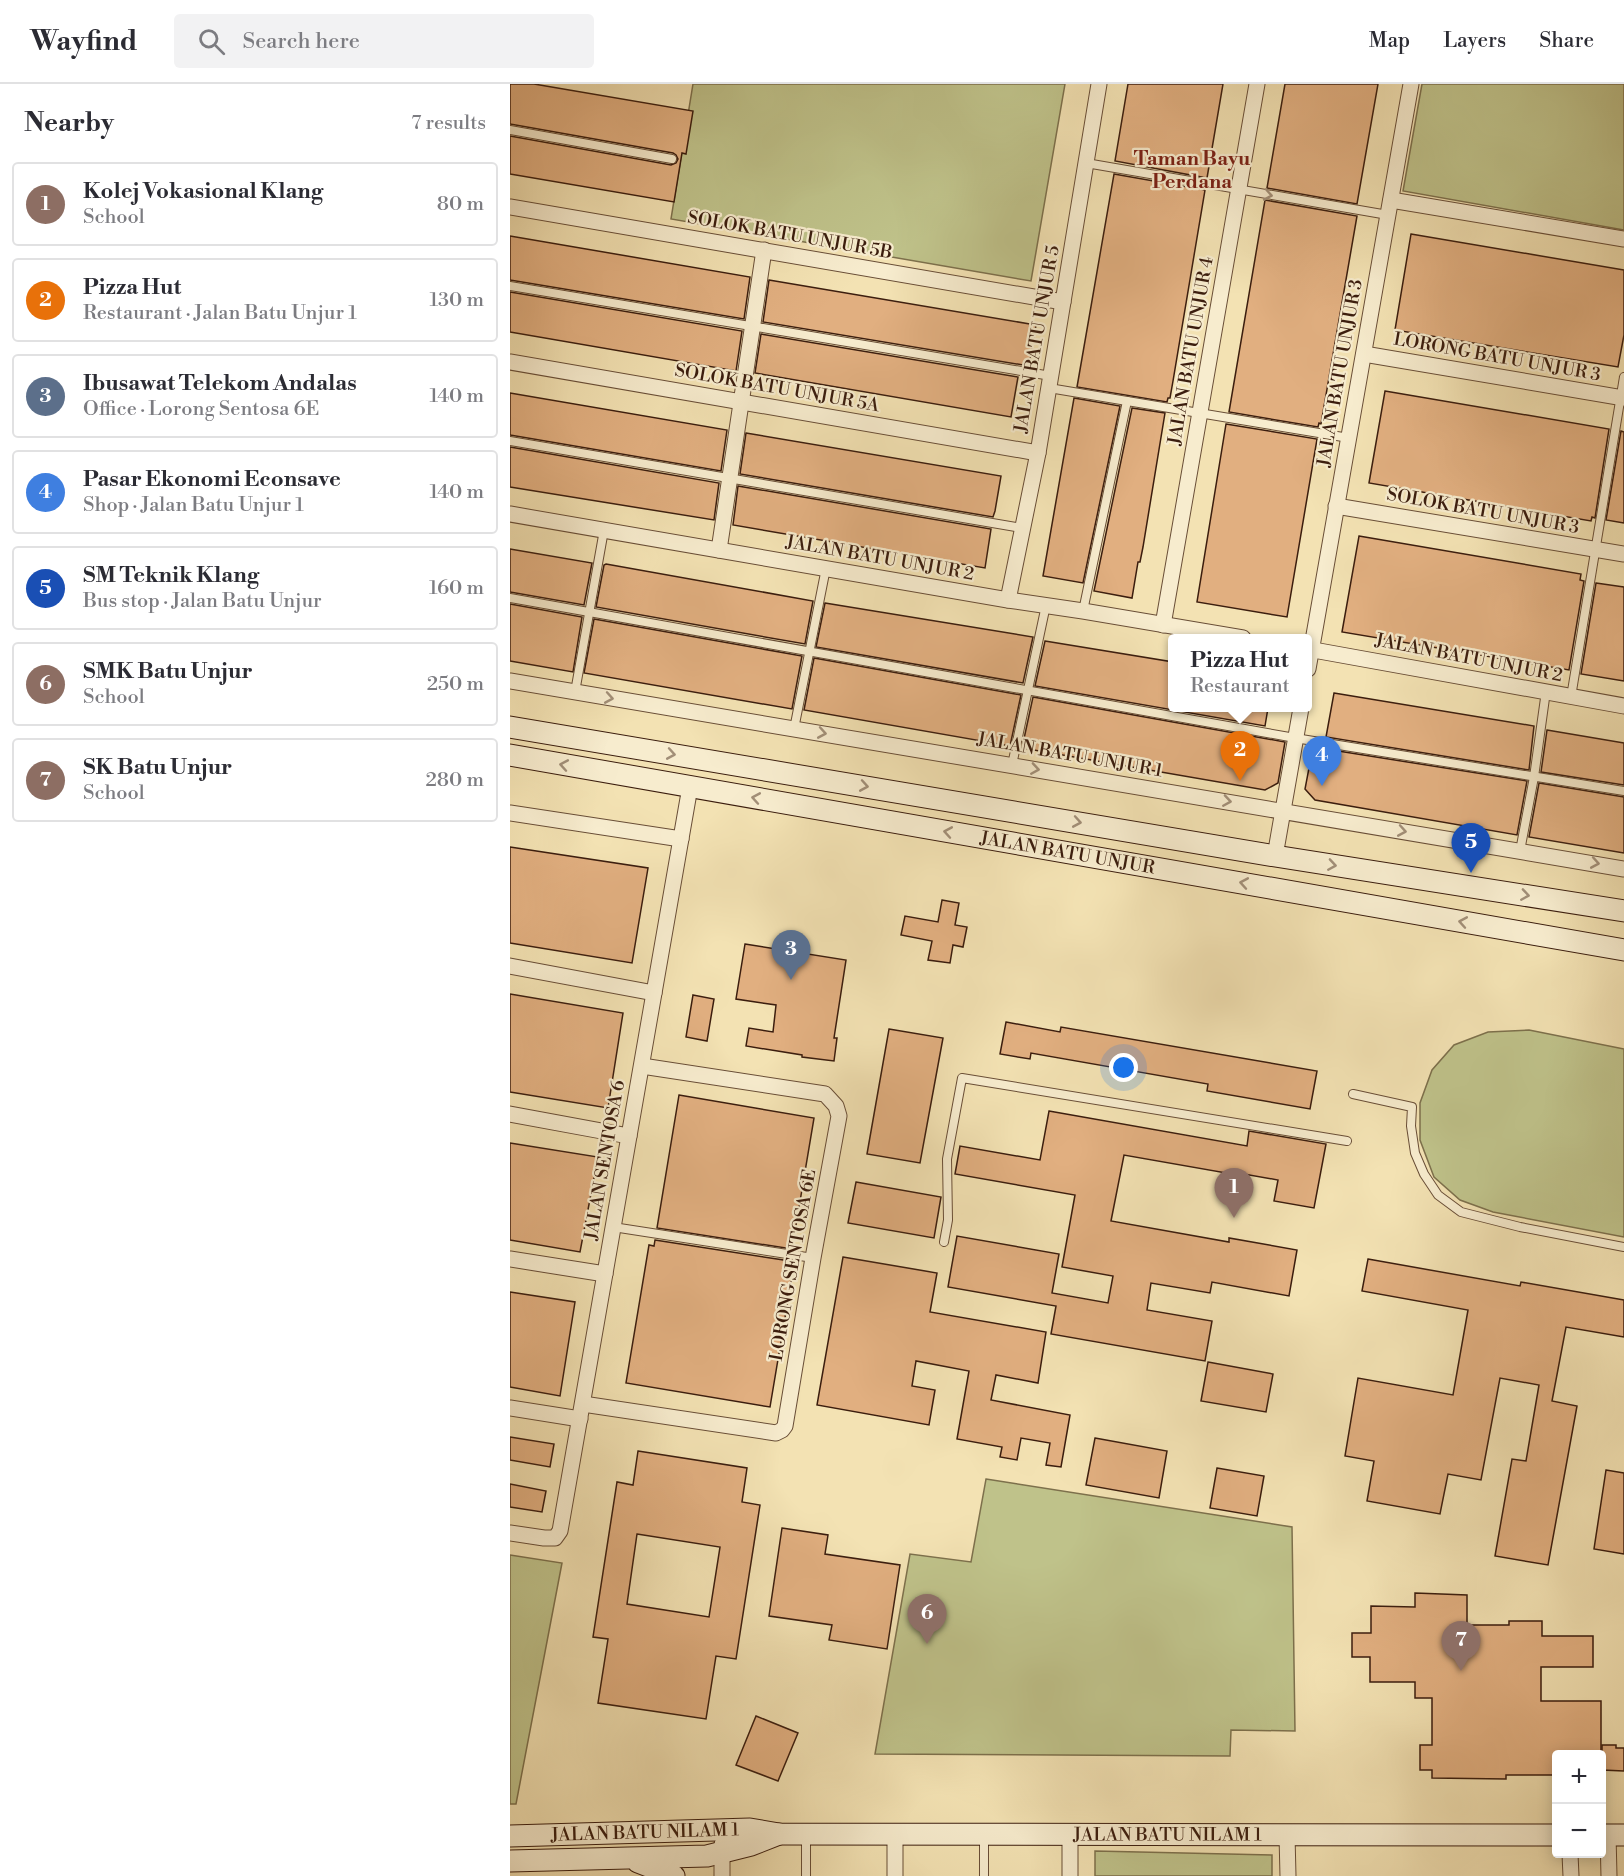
<!DOCTYPE html>
<meta charset="utf-8">
<style>
:root{--surface:#fff;--page:#f2f2f3;--text:#2b2b33;--muted:#7c7c81;--line:#e1e1e2;--accent:#8f2418}
body{margin:0;font-family:"Libre Bodoni",serif;background:var(--page);color:var(--text)}
.controls{position:absolute;right:18px;bottom:18px;display:grid;overflow:hidden;border-radius:6px;box-shadow:0 3px 15px #0003}
.controls button{width:54px;height:54px;display:grid;place-items:center;padding:0;border:0;border-bottom:2px solid var(--line);background:var(--surface);color:var(--text);font:30px sans-serif}
.you{position:absolute;left:614px;top:984px;width:21px;height:21px;margin:-15px;border:4px solid #fff;border-radius:50%;background:#1a73e8;box-shadow:0 0 0 9px #1a73e833}
.badge{display:grid;place-items:center;width:39px;height:39px;border-radius:50%;background:var(--accent);color:#fff;font-size:20px;font-weight:700}
.pin{position:absolute;translate:-50% -50px;filter:drop-shadow(0 2px 3px #0008)}
.pin::after{content:'';position:absolute;top:32px;width:21px;height:18px;background:inherit;clip-path:polygon(0 0,100% 0,50% 100%)}
.popup{position:absolute;left:658px;top:550px;width:144px;height:78px;box-sizing:border-box;display:grid;place-content:center;border-radius:6px;background:var(--surface);filter:drop-shadow(0 2px 4px #0005);font-size:20px;white-space:nowrap;color:var(--muted)}
.popup b{font-size:22px;color:var(--text)}
.popup::after{content:'';position:absolute;left:50%;top:100%;margin-left:-12px;border:12px solid transparent;border-top-color:var(--surface)}
.list{margin:0;padding:0;list-style:none}
h2{display:flex;justify-content:space-between;align-items:center;height:78px;margin:0;padding:0 24px;font-size:26px}
h2 small{font-size:20px;font-weight:400;color:var(--muted)}
.list li{display:grid;grid-template-columns:39px 1fr auto;gap:18px;align-items:center;box-sizing:border-box;height:84px;margin:0 12px 12px;padding:0 12px;border:2px solid var(--line);border-radius:6px}
.list b{display:block;font-size:22px;white-space:nowrap}
.list p{margin:0;font-size:20px;white-space:nowrap;color:var(--muted)}
.list em{font-size:20px;font-style:normal;color:var(--muted)}
.icon{flex:none;width:33px;height:33px;fill:none;stroke:currentColor;stroke-width:2;stroke-linecap:round;stroke-linejoin:round}
.map{position:relative;flex:none;width:1114px;height:1792px;overflow:hidden}
header{display:flex;align-items:center;gap:36px;box-sizing:border-box;height:84px;padding:0 30px;background:var(--surface);border-bottom:2px solid var(--line)}
header strong{font-size:28px}
nav{display:flex;gap:33px;margin-inline-start:auto;font-size:21px}
.search{width:420px;height:54px;background:var(--page);display:flex;align-items:center;gap:15px;box-sizing:border-box;padding:0 21px;border-radius:6px;color:var(--muted);font-size:22px}
main{display:flex}
aside{flex:1;background:var(--surface)}
.map>svg:first-child{display:block}
</style>
<header>
<strong>Wayfind</strong>
<div class="search"><svg class="icon" aria-label="search" viewBox="0 0 24 24"><circle cx="10" cy="10" r="6"/><path d="M15 15l6 6"/></svg>Search here</div>
<nav><a>Map</a><a>Layers</a><a>Share</a></nav>
</header>
<main>
<aside>
<h2>Nearby<small>7 results</small></h2>
<ul class="list">
<li><span class="badge" style="background:#8d6e63">1</span><div><b>Kolej Vokasional Klang</b><p>School</p></div><em>80 m</em></li>
<li><span class="badge" style="background:#e8710a">2</span><div><b>Pizza Hut</b><p>Restaurant · Jalan Batu Unjur 1</p></div><em>130 m</em></li>
<li><span class="badge" style="background:#5c6f8a">3</span><div><b>Ibusawat Telekom Andalas</b><p>Office · Lorong Sentosa 6E</p></div><em>140 m</em></li>
<li><span class="badge" style="background:#3f7fe0">4</span><div><b>Pasar Ekonomi Econsave</b><p>Shop · Jalan Batu Unjur 1</p></div><em>140 m</em></li>
<li><span class="badge" style="background:#1a4fb4">5</span><div><b>SM Teknik Klang</b><p>Bus stop · Jalan Batu Unjur</p></div><em>160 m</em></li>
<li><span class="badge" style="background:#8d6e63">6</span><div><b>SMK Batu Unjur</b><p>School</p></div><em>250 m</em></li>
<li><span class="badge" style="background:#8d6e63">7</span><div><b>SK Batu Unjur</b><p>School</p></div><em>280 m</em></li>
</ul>
</aside>
<div class="map">
<svg width="1114" height="1792" viewBox="0 0 1114 1792">
<rect width="100%" height="100%" fill="#f3e2b3"/>
<filter id="stains"><feTurbulence type="fractalNoise" baseFrequency=".00333" numOctaves="4"/><feColorMatrix values="0 0 0 0 .2 0 0 0 0 .09 0 0 0 0 .02 0 0 0 .5 -.17"/></filter>
<radialGradient id="worn" r=".72"><stop offset=".6" stop-color="#630" stop-opacity="0"/><stop offset="1" stop-color="#630" stop-opacity=".3"/></radialGradient>
<!-- green -->
<g fill="#bfc28a" stroke="#7d704c" stroke-width="1.5">
<polygon points="183,0 555,0 521,197 161,135"/>
<polygon points="912,0 1114,0 1114,146 893,107"/>
<polygon points="1019,946 1114,965 1114,1153 983,1128 950,1116 924,1093 910,1056 910,1019 922,986 944,961 978,948"/>
<polygon points="476,1395 782,1443 785,1647 721,1646 720,1672 365,1670 400,1470 461,1478"/>
<polygon points="0,1471 52,1479 6,1720 0,1720"/>
<polygon points="585,1767 762,1771 762,1792 585,1792"/>
</g>
<!-- building -->
<g fill="#e1af80" stroke="#3b1d0e" stroke-width="1.5" fill-rule="evenodd">
<polygon points="0,0 24,0 183,27 176,70 172,69 164,118 0,90 0,52 161,81 166,79 168,75 166,71 163,69 0,40"/>
<polygon points="618,0 713,0 697,94 605,77"/>
<polygon points="775,0 868,0 847,120 757,104"/>
<polygon points="604,90 695,106 663,297 660,314 658,314 657,318 567,303"/>
<polygon points="755,116 847,132 811,340 809,339 808,343 719,328"/>
<polygon points="901,150 1114,186 1114,251 1108,283 885,246"/>
<polygon points="0,152 240,193 234,235 0,196"/>
<polygon points="259,196 526,241 519,282 253,238"/>
<polygon points="0,208 232,247 226,287 0,248"/>
<polygon points="251,250 508,293 501,333 245,289"/>
<polygon points="875,307 1099,345 1085,434 1082,433 1081,437 859,399"/>
<polygon points="0,309 217,346 211,387 0,351"/>
<polygon points="564,314 610,322 573,499 533,492"/>
<polygon points="622,324 655,329 633,463 630,478 628,478 622,514 584,507"/>
<polygon points="716,340 807,355 777,533 687,518"/>
<polygon points="1111,347 1114,348 1114,439 1096,436"/>
<polygon points="236,349 491,392 485,427 483,433 230,390"/>
<polygon points="0,363 209,399 204,436 0,403"/>
<polygon points="228,402 481,445 475,484 223,441"/>
<polygon points="849,452 1071,490 1070,496 1074,497 1059,586 832,548"/>
<polygon points="0,465 82,479 74,521 0,508"/>
<polygon points="96,480 303,517 295,560 86,523 94,481"/>
<polygon points="1086,499 1114,503 1114,597 1071,590"/>
<polygon points="315,519 523,553 513,599 306,563"/>
<polygon points="0,520 72,533 63,588 0,577"/>
<polygon points="84,535 292,572 282,625 74,589"/>
<polygon points="535,557 663,578 663,624 758,624 755,642 525,602"/>
<polygon points="304,574 511,611 500,662 294,626"/>
<polygon points="824,609 1024,642 1019,686 816,653"/>
<polygon points="523,613 775,658 768,699 755,706 512,664"/>
<polygon points="1037,646 1114,659 1114,701 1031,688"/>
<polygon points="803,663 1017,697 1007,751 805,716 795,705"/>
<polygon points="1029,699 1114,713 1114,769 1019,753"/>
<polygon points="0,763 138,784 122,879 0,859"/>
<polygon points="432,816 449,819 445,841 457,843 453,863 443,861 440,879 418,876 422,857 391,851 395,832 428,838"/>
<polygon points="235,860 336,876 324,954 327,954 324,977 292,973 292,971 236,962 239,944 263,948 266,921 226,915"/>
<polygon points="0,910 113,929 98,1024 0,1008"/>
<polygon points="183,911 204,915 197,957 176,953"/>
<polygon points="496,938 550,948 551,943 807,987 800,1025 697,1007 698,1000 521,969 520,975 490,970"/>
<polygon points="379,945 433,954 410,1079 357,1070"/>
<polygon points="169,1011 304,1034 282,1165 147,1144"/>
<polygon points="539,1027 737,1062 739,1047 816,1060 804,1124 764,1117 768,1096 717,1087 716,1089 614,1071 601,1137 719,1158 719,1154 787,1166 779,1212 702,1198 700,1209 641,1199 637,1226 702,1237 695,1277 541,1250 546,1222 438,1203 447,1152 549,1170 542,1209 598,1219 603,1192 552,1183 565,1111 445,1090 450,1062 530,1076"/>
<polygon points="0,1059 88,1073 70,1168 0,1156"/>
<polygon points="346,1098 431,1113 424,1154 338,1139"/>
<polygon points="145,1156 280,1177 279,1185 283,1186 260,1323 116,1299 139,1161 144,1162"/>
<polygon points="333,1173 427,1189 420,1228 536,1248 528,1299 486,1291 481,1316 560,1331 551,1383 536,1381 540,1359 511,1354 507,1376 490,1373 492,1363 447,1355 459,1287 406,1277 402,1302 425,1306 419,1341 307,1321"/>
<polygon points="858,1175 1010,1202 1011,1198 1114,1216 1114,1253 1056,1243 1042,1317 1067,1322 1038,1481 985,1472 1002,1375 1016,1377 1029,1301 990,1294 971,1396 938,1390 930,1430 857,1417 864,1377 835,1372 848,1294 943,1311 958,1226 852,1207"/>
<polygon points="0,1208 65,1218 50,1312 0,1303"/>
<polygon points="698,1278 763,1290 756,1328 691,1317"/>
<polygon points="0,1353 44,1360 40,1383 0,1376"/>
<polygon points="585,1354 657,1367 649,1414 576,1401"/>
<path d="M 128,1367 L 237,1384 L 232,1418 L 250,1421 L 226,1575 L 206,1572 L 196,1635 L 88,1619 L 98,1555 L 83,1553 L 107,1398 L 123,1401 ZM 127,1450 L 210,1463 L 199,1533 L 117,1520 Z"/>
<polygon points="707,1384 754,1392 747,1432 700,1424"/>
<polygon points="1096,1386 1114,1389 1114,1470 1084,1465"/>
<polygon points="0,1400 36,1407 32,1428 0,1423"/>
<polygon points="272,1444 318,1451 315,1470 390,1481 377,1565 319,1556 322,1541 259,1532"/>
<polygon points="905,1509 957,1511 957,1541 999,1541 999,1537 1032,1537 1032,1552 1083,1552 1083,1583 1031,1583 1031,1617 1091,1617 1091,1671 1047,1671 1047,1691 996,1691 996,1695 922,1694 922,1686 910,1686 910,1661 922,1661 922,1614 905,1614 905,1598 860,1598 860,1573 842,1573 842,1549 861,1549 861,1522 905,1523"/>
<polygon points="246,1632 288,1649 268,1697 226,1681"/>
<polygon points="1092,1661 1106,1661 1106,1664 1114,1664 1114,1687 1092,1686"/>
</g>
<g fill="none" stroke-linecap="round" stroke-linejoin="round">
<defs>
<g id="service">
<polyline points="0,46 162,75"/>
<polyline points="576,79 878,131"/>
<polyline points="0,202 541,292"/>
<polyline points="539,304 839,354"/>
<polyline points="0,357 512,444"/>
<polyline points="0,514 785,654 1114,707"/>
<polyline points="573,527 617,317"/>
<polyline points="65,608 94,446"/>
<polyline points="1061,613 1114,293"/>
<polyline points="284,645 316,484"/>
<polyline points="502,681 536,521"/>
<polyline points="1010,767 1024,693 1036,607"/>
<polyline points="843,1010 902,1023 901,1042 905,1069 914,1090 928,1111 951,1128 1010,1143 1114,1163"/>
<polyline points="103,1143 303,1174"/>
<polyline points="434,1158 438,1136 437,1075 452,994 837,1057"/>
<polyline points="296,1752 296,1792"/>
<polyline points="474,1792 474,1752"/>
</g>
<g id="minor">
<polyline points="881,116 1114,155"/>
<polyline points="0,123 553,218"/>
<polyline points="854,270 1114,314"/>
<polyline points="0,278 528,369"/>
<polyline points="826,422 1114,470"/>
<polyline points="0,430 498,516 573,527 733,554"/>
<polyline points="209,466 254,166"/>
<polyline points="498,516 528,369 589,0"/>
<polyline points="653,541 747,0"/>
<polyline points="798,565 1114,622"/>
<polyline points="798,585 901,0"/>
<polyline points="0,597 1114,785"/>
<polyline points="0,729 171,755"/>
<polyline points="765,772 791,624"/>
<polyline points="0,882 144,909"/>
<polyline points="0,1030 119,1052"/>
<polyline points="0,1175 95,1190"/>
<polyline points="73,1320 266,1349 272,1346 275,1342 303,1174 329,1032 326,1022 315,1010 132,982"/>
<polyline points="0,1324 70,1335"/>
<polyline points="0,1449 34,1454 45,1454 50,1447 180,703"/>
<polyline points="560,1751 560,1792"/>
<polyline points="777,1751 778,1792"/>
<polyline points="1098,1751 1099,1792"/>
<polyline points="1060,1770 1061,1792"/>
<polyline points="212,1792 212,1760"/>
<polyline points="385,1792 385,1751"/>
</g>
<g id="secondary">
<polyline points="0,643 765,772 1114,827"/>
<path id="s1" d="M 0,671 L 1114,866"/>
<polyline points="1092,1751 1114,1751"/>
<path id="s2" d="M 0,1752 L 240,1745 L 269,1750 L 1046,1751"/>
<polyline points="0,1777 197,1772 241,1761 269,1750"/>
<polyline points="128,1778 164,1792"/>
</g>
</defs>
<!-- service casing -->
<use href="#service" stroke="#694e37" stroke-width="10"/>
<!-- minor casing -->
<use href="#minor" stroke="#694e37" stroke-width="17"/>
<!-- secondary casing -->
<use href="#secondary" stroke="#3b1d0e" stroke-width="23"/>
<!-- service -->
<use href="#service" stroke="#f7ecce" stroke-width="8"/>
<!-- minor -->
<use href="#minor" stroke="#f7ecce" stroke-width="15"/>
<!-- secondary -->
<use href="#secondary" stroke="#f7ecce" stroke-width="21"/>
</g>
<!-- one-way arrows -->
<defs><path id="oneway-chevron" d="M-2-3.5L2.5 0L-2 3.5" fill="none" stroke-width="1.6" stroke-linecap="round" stroke-linejoin="round" transform="scale(1.5)"/></defs>
<g stroke="#a28f78">
<use href="#oneway-chevron" transform="translate(758 111) rotate(10)"/>
<use href="#oneway-chevron" transform="translate(99 614) rotate(10)"/>
<use href="#oneway-chevron" transform="translate(312 649) rotate(10)"/>
<use href="#oneway-chevron" transform="translate(161 670) rotate(10)"/>
<use href="#oneway-chevron" transform="translate(54 681) rotate(-170)"/>
<use href="#oneway-chevron" transform="translate(525 685) rotate(9)"/>
<use href="#oneway-chevron" transform="translate(354 702) rotate(10)"/>
<use href="#oneway-chevron" transform="translate(246 714) rotate(-170)"/>
<use href="#oneway-chevron" transform="translate(717 717) rotate(9)"/>
<use href="#oneway-chevron" transform="translate(567 738) rotate(10)"/>
<use href="#oneway-chevron" transform="translate(892 747) rotate(10)"/>
<use href="#oneway-chevron" transform="translate(438 748) rotate(-170)"/>
<use href="#oneway-chevron" transform="translate(1085 779) rotate(10)"/>
<use href="#oneway-chevron" transform="translate(822 781) rotate(9)"/>
<use href="#oneway-chevron" transform="translate(734 799) rotate(-170)"/>
<use href="#oneway-chevron" transform="translate(1015 811) rotate(9)"/>
<use href="#oneway-chevron" transform="translate(953 838) rotate(-170)"/>
</g>
<g text-anchor="middle" dominant-baseline="central" stroke-width="4.5" stroke-linejoin="round" paint-order="stroke">
<!-- street labels -->
<g font-size="18" fill="#3b1d0e" stroke="#f7ecce">
<text transform="translate(280 151) rotate(10)">SOLOK BATU UNJUR 5B</text>
<text transform="translate(527 255) rotate(-80)">JALAN BATU UNJUR 5</text>
<text transform="translate(681 267) rotate(-80)">JALAN BATU UNJUR 4</text>
<text transform="translate(987 273) rotate(10)">LORONG BATU UNJUR 3</text>
<text transform="translate(830 289) rotate(-80)">JALAN BATU UNJUR 3</text>
<text transform="translate(267 304) rotate(10)">SOLOK BATU UNJUR 5A</text>
<text transform="translate(973 427) rotate(10)">SOLOK BATU UNJUR 3</text>
<text transform="translate(370 474) rotate(10)">JALAN BATU UNJUR 2</text>
<text transform="translate(959 574) rotate(11)">JALAN BATU UNJUR 2</text>
<text transform="translate(560 671) rotate(10)">JALAN BATU UNJUR 1</text>
<text stroke="none"><textPath href="#s1" startOffset="566">JALAN BATU UNJUR</textPath></text>
<text transform="translate(95 1076) rotate(-80)">JALAN SENTOSA 6</text>
<text transform="translate(283 1181) rotate(-80)">LORONG SENTOSA 6E</text>
<text stroke="none"><textPath href="#s2" startOffset="135">JALAN BATU NILAM 1</textPath></text>
<text stroke="none"><textPath href="#s2" startOffset="658">JALAN BATU NILAM 1</textPath></text>
</g>
<!-- neighbourhood labels -->
<g font-size="20" font-weight="bold" fill="#7a1f14" stroke="#f7ecce">
<text x="682" y="75">Taman Bayu<tspan x="682" dy="23">Perdana</tspan></text>
</g>
</g>
<rect width="100%" height="100%" filter="url(#stains)"/>
<rect width="100%" height="100%" fill="url(#worn)"/>
</svg>
<div class="controls">
<button>+</button>
<button>−</button>
</div>
<div class="you"></div>
<div class="pin badge" style="left:724px;top:1134px;background:#8d6e63">1</div>
<div class="pin badge" style="left:730px;top:697px;background:#e8710a">2</div>
<div class="popup"><b>Pizza Hut</b>Restaurant</div>
<div class="pin badge" style="left:281px;top:896px;background:#5c6f8a">3</div>
<div class="pin badge" style="left:812px;top:702px;background:#3f7fe0">4</div>
<div class="pin badge" style="left:961px;top:789px;background:#1a4fb4">5</div>
<div class="pin badge" style="left:417px;top:1560px;background:#8d6e63">6</div>
<div class="pin badge" style="left:951px;top:1587px;background:#8d6e63">7</div>
</div>
</main>
